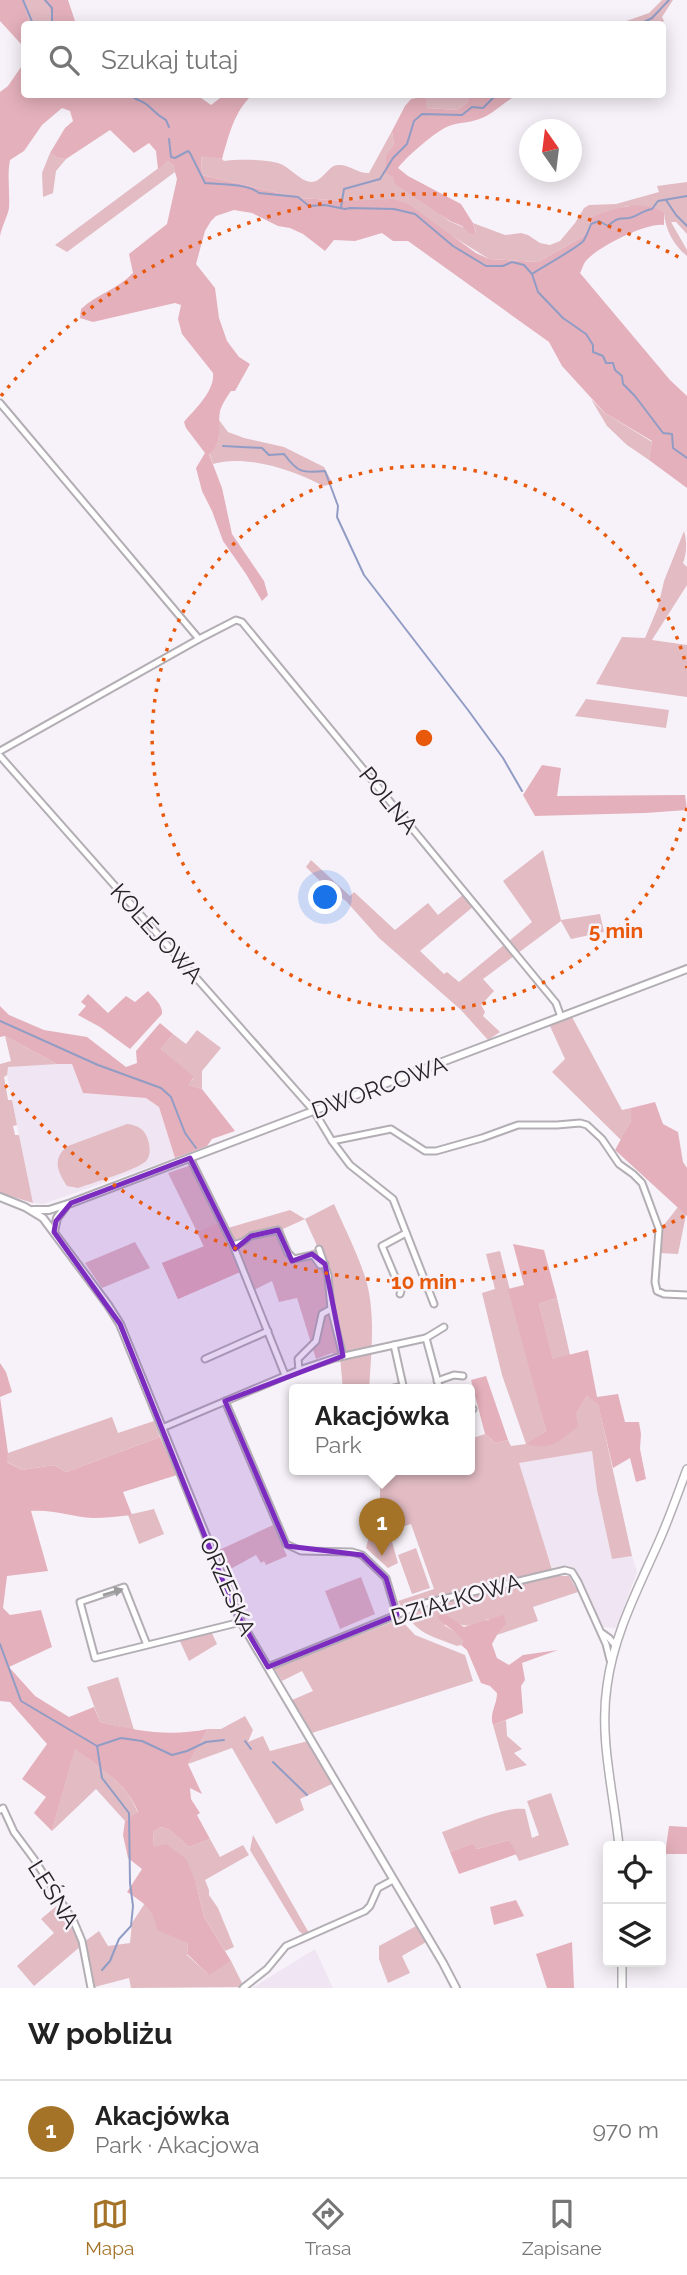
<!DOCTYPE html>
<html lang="pl">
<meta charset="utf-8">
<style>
:root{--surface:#fff;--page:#f2f2f2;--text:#222;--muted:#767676;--line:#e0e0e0;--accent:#a47328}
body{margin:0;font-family:Raleway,sans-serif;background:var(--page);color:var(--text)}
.controls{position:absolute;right:21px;bottom:21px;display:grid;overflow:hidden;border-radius:7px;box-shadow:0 4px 18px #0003}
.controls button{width:63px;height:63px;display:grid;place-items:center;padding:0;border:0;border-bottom:2px solid var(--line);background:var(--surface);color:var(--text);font:35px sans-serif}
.compass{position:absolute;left:519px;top:119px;width:63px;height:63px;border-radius:50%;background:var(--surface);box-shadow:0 4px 18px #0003;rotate:346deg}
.you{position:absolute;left:326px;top:898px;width:24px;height:24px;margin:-18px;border:5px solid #fff;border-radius:50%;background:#1a73e8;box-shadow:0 0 0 10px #1a73e833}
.badge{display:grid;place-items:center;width:46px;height:46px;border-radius:50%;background:var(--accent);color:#fff;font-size:23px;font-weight:700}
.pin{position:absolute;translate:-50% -58px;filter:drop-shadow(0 2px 4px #0008)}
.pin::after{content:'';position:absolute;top:37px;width:24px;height:21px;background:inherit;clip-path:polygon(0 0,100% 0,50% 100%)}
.popup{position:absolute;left:289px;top:1384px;width:186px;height:91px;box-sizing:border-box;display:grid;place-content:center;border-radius:7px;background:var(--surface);filter:drop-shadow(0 2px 5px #0005);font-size:23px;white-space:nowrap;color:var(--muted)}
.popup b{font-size:26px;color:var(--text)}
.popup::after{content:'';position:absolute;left:50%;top:100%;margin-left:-14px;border:14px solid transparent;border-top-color:var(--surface)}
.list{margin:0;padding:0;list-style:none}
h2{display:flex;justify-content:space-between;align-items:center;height:91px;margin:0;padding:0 28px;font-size:30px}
h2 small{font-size:23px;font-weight:400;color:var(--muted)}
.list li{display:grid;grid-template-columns:46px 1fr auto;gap:21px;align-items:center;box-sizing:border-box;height:98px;padding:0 28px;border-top:2px solid var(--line)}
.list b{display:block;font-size:26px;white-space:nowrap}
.list p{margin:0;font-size:23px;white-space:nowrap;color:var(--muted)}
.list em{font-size:23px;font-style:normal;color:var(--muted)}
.icon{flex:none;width:38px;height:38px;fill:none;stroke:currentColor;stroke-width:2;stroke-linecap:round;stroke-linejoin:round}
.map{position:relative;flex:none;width:687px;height:1988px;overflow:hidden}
.search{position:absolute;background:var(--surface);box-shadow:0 4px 18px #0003;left:21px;right:21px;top:21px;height:77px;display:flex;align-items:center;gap:18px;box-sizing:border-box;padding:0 24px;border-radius:7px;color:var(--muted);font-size:26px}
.sheet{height:189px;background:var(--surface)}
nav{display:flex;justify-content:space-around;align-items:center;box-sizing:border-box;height:98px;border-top:2px solid var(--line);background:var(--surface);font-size:19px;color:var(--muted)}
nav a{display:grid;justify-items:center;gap:4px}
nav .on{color:var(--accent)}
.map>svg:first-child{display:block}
</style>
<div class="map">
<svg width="687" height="1988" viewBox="0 0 687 1988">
<rect width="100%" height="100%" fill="#f7f2f9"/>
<!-- built -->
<g fill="#f0e5f2">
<polygon points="41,1064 72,1064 83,1093 146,1098 159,1107 175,1158 43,1204 33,1203 6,1071 7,1067"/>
<polygon points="592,1451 597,1490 612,1558 632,1556 637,1572 616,1628 603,1627 576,1569 567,1565 552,1568 518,1463"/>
<polygon points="315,1949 333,1988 252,1988"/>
</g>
<!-- green -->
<g fill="#e2bbc3" fill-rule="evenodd">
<polygon points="23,0 46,0 54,24 30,24"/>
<polygon points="662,0 673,0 662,17 664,21 659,24 618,24 649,13"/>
<polygon points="436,94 467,95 468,102 457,110 426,108 426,96"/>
<path d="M 392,131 L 394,145 L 393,177 L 449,221 L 476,233 L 473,223 L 505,235 L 521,233 L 528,235 L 540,243 L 550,245 L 560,241 L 575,223 L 584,208 L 589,205 L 616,204 L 659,192 L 657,186 L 687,182 L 687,234 L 676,222 L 671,222 L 687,250 L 687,256 C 674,246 665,229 664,213 L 627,206 L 591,217 L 588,230 L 582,237 L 538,262 L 489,259 L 452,236 L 346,201 L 300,198 L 202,175 L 201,155 L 222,159 L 224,161 C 237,159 272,159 283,165 C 292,170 301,181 311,182 C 323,182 328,165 338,165 C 349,164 358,174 369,173 Z"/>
<polygon points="50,153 58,158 66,159 56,171 53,193 43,197 42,173"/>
<polygon points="168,161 173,165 175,172 67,252 55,245"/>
<polygon points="591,399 605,413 652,442 649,460 627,445 607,426"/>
<path d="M 219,420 L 228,432 L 244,438 L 284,447 L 324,467 L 333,484 L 323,486 C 294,470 245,454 213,464 L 209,453 C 223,444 217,434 219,420 Z"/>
<path d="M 684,531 C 687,541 687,553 683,563 L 687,567 L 687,585 L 652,640 L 687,645 L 687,697 L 596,684 L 622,637 L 645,638 L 658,607 L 664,581 Z"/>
<polygon points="586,699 669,710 666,728 575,716"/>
<polygon points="543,850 561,920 600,914 604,932 571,939 561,921 483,979 494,991 481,1005 485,1012 483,1016 500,1032 488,1040 461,1010 379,938 346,901 324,885 306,867 311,860 350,896 354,892 395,930 428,903 438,915 464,894 474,906 420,951 444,974 447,972 459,982 532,922 503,881"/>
<polygon points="572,1017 622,1110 631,1108 631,1121 621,1140 552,1072 565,1059 550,1026"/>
<polygon points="197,1030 221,1048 202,1071 202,1089 187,1085 194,1078 161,1049 173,1034 186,1044"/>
<polygon points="5,1036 57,1064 8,1067 7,1075 4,1077 8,1100 12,1100 17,1125 13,1126 15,1135 19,1135 33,1203 0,1193 0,1064 11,1061"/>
<path d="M 127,1124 C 137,1125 145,1129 148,1140 C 150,1146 151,1156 146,1161 C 137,1170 92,1183 78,1188 L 67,1186 C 57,1171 52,1158 68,1146 Z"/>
<path d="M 197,1163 L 228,1228 L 290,1210 L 305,1219 L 334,1204 C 345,1229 358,1254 366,1280 C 376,1315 371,1355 369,1390 L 343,1390 L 340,1357 L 332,1353 L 316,1359 L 297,1298 L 279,1302 L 272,1281 L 254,1290 L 287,1370 L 298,1370 L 285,1375 L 282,1372 L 240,1272 L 178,1299 L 162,1263 L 204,1246 L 168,1173 ZM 305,1219 L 318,1248 L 292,1258 L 283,1229 Z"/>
<polygon points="678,1207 686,1215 678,1254 659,1253 660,1230"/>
<polygon points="135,1242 150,1268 102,1288 85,1263"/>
<path d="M 500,1251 L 546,1431 L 527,1444 L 576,1414 L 587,1396 L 598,1403 L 632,1556 L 612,1559 L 597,1490 L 592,1451 L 519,1463 L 554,1576 L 569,1576 L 578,1592 L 533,1607 L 538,1621 L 497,1635 L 506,1625 L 488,1619 C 477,1627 467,1628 454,1622 L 444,1625 L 460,1635 L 463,1641 L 461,1645 L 457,1646 C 424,1633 416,1634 398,1601 L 434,1589 L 411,1524 L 389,1531 L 398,1563 L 388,1568 L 366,1548 L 370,1533 L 366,1516 L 380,1512 L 380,1470 L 470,1470 L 470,1439 L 485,1434 L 496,1443 L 508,1440 L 511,1446 L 526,1444 L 502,1375 L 482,1293 L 495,1289 L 486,1254 Z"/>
<polygon points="557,1298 570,1355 553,1360 539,1304"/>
<polygon points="112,1417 118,1433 154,1421 160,1437 66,1472 54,1465 22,1470 6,1461 8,1453"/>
<polygon points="154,1509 164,1534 139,1544 128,1515"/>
<polygon points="273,1525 287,1556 266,1565 264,1561 261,1563 256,1555 225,1572 217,1551"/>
<polygon points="416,1548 430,1588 412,1594 398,1555"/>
<polygon points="361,1577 375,1614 340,1629 325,1591"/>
<polygon points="400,1619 415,1635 465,1655 473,1681 312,1733 292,1700 313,1691 302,1671 282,1681 274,1668"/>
<polygon points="210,1629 217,1644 189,1661 178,1637"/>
<polygon points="118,1677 134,1730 100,1722 87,1687"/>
<polygon points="245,1716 253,1730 248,1742 263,1736 270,1751 308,1741 334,1783 300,1799 304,1810 276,1824 232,1748 188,1764 208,1729 221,1729"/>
<polygon points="506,1720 507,1736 522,1749 514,1753 527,1765 506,1771 493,1725"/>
<path d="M 75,1748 C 100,1770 125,1780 138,1813 L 125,1821 L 96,1789 L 52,1831 Z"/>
<path d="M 551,1793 L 569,1845 L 519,1861 L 509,1840 L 477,1849 L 473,1843 L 450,1852 L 442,1832 C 462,1825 505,1806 525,1809 L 532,1838 L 539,1835 L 527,1801 Z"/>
<polygon points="161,1827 170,1830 189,1847 210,1839 220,1857 243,1845 249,1855 205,1880 209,1890 209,1895 218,1908 234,1947 225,1951 204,1917 196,1883 154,1847 153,1832"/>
<polygon points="253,1835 309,1933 304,1935 299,1931 250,1850"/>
<polygon points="60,1903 73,1924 81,1946 34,1986 17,1966 54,1933 41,1919"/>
<polygon points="145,1903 155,1917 188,1943 187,1955 208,1974 231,1961 244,1987 131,1988 129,1978 91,1988 84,1942 99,1931 108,1946 130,1943 132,1923"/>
<polygon points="418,1925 428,1941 402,1956 410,1973 388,1983 379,1959 379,1946"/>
</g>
<!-- forest -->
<g fill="#e4b0bb">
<path d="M 0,0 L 23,0 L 30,24 L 24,24 L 24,94 L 197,95 L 211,105 L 224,95 L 252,95 C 234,112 229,135 222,159 L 201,156 L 202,175 L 300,198 L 346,201 L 393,199 L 408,204 L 476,253 L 489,259 L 538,262 L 582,237 L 588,230 L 591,217 C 615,209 641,198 664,213 L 664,225 C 647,222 595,248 585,262 C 583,265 582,269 580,273 L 670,380 L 687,396 L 687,488 L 649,460 L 652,441 L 605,413 L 562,366 L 549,342 L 408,241 L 393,241 L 382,233 L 355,241 L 334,240 L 325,251 L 303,234 L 290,228 L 278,226 L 252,213 L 234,210 L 216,216 L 211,221 L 205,231 L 196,264 L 215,288 L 219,318 L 227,341 L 239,357 L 250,364 L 235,391 L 231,391 C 227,397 222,404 220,411 C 217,428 224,443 209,454 L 222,488 L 232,534 L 264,581 L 268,595 L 262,601 L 246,574 L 223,541 L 212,511 L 202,491 L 196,468 L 205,453 L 186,428 L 184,422 C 195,409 215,391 213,373 L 182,334 L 178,319 L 181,305 L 175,303 L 93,322 L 80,318 L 81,309 C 97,294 118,289 133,273 L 129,254 L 167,224 L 177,179 L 173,165 L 168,161 L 158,169 L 156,151 L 149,143 L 134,153 L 110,130 L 66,159 L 58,158 L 50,153 L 65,128 L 73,121 L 70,111 L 62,108 L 42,125 L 24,151 L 10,160 C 7,176 10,192 9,208 C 8,215 2,226 0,236 L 0,92 L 8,86 L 23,64 L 21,44 L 0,21 Z"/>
<polygon points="46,0 68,0 76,24 54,24"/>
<path d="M 467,95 L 519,95 C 505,100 496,112 482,118 C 471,123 459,122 449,126 C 437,130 406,157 398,168 L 408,176 L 461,204 L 473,223 L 476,234 L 469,233 L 462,226 L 450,221 L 395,184 L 393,177 L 386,173 L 386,156 L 394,145 L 392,131 L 405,106 L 411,99 L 426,96 L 426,108 L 457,110 L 468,102 Z"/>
<polygon points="542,765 561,768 557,796 685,795 687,810 645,813 535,816 523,795"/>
<path d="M 148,991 C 154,998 163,1005 162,1014 L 130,1049 L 100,1027 L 78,1015 L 86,1006 L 81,1002 L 88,994 L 108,1013 L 126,996 L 135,1002 Z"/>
<polygon points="0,1006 9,1015 44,1030 87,1037 126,1067 137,1063 136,1051 160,1023 173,1034 161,1049 194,1077 188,1085 202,1089 235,1131 212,1139 207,1146 175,1158 159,1107 146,1098 83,1093 72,1064 57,1064 5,1036 0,1037"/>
<polygon points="655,1102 663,1124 678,1132 683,1162 687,1168 687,1216 615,1150 631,1121 631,1108"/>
<polygon points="219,1223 240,1272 178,1299 162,1263 204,1247 197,1232"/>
<path d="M 513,1244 L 544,1250 L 557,1298 L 539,1304 L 553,1359 L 588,1350 L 597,1397 L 618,1394 L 625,1422 L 639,1422 L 641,1434 L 640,1449 L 646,1479 L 636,1482 L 630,1458 L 613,1468 L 598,1404 L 587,1396 L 576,1414 L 578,1426 C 559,1441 552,1451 526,1444 L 546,1431 L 508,1289 L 524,1285 Z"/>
<path d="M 0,1363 L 6,1372 L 12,1392 L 0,1397 L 8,1453 L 7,1462 L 22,1470 L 54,1465 L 66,1472 L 160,1437 L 177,1475 L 123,1492 L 132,1515 C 119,1516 106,1518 93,1518 C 72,1517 52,1509 31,1511 L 48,1571 L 7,1576 L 3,1608 L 10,1615 L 41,1610 L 52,1647 L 9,1667 L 35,1696 L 69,1717 L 94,1707 L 100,1722 C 139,1731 168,1737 208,1729 L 188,1764 L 202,1794 L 190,1788 L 191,1799 L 200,1813 L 197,1815 L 210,1839 L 189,1847 L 170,1830 L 161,1827 L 153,1832 L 154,1847 L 166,1844 L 186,1859 L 196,1883 L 204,1917 L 231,1961 L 209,1975 L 187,1954 L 188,1943 L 157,1930 C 154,1909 144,1903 127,1892 L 142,1869 L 128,1858 L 123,1835 L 125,1821 L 138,1812 C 126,1782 99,1768 75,1749 L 52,1831 L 34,1813 L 46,1797 L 22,1779 L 47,1744 L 10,1702 L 0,1701 Z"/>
<polygon points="486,1376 508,1440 496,1443 485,1434 471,1380"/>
<path d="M 443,1613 L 464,1627 C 479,1623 489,1619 504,1615 L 506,1625 L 497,1635 L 492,1644 L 497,1658 L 509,1665 L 523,1655 L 558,1650 L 522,1663 L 525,1680 L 521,1686 L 523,1713 L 493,1725 C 489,1714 497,1705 497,1693 L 490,1686 L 481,1683 L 467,1650 L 461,1645 L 463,1641 C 457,1631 445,1626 437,1617 Z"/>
<polygon points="669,1826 687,1827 687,1854 665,1854"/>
<polygon points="509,1840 517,1854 459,1874 450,1852 473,1843 477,1849"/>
<polygon points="516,1900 524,1916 494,1925 490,1907"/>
<polygon points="572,1942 574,1988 547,1988 536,1954"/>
</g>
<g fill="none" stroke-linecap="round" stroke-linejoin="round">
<!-- stream -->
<g stroke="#919cc5" stroke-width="2">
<polyline points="23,0 33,24"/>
<polyline points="45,0 52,8 52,24"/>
<polyline points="642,23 652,18 669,0"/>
<path d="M 130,94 C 135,100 140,100 146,104 C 154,110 155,114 166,120 L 169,127"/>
<path d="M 169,139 L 171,157 L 175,158 L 188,151 L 190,153 L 205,183 C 220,184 248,184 259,193 L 298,197 L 309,206 L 325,205 L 345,209 L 350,208 L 394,209 L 415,214 L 453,246 L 486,266 L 503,266 L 512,262 L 524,265 L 532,274 L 538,292 L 563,318 L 586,334 L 593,345 L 593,352 L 603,356 L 606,363 L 613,363 L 615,370 L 622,376 L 623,384 L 635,396 L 663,433 L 672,434 L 673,448 L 687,458"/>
<polyline points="666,200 676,215 687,226"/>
<polyline points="341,207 344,189 380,179 393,158 407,144 414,121 422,114 462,115 472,107 483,108 497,94"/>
<path d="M 532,274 C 542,267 581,246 584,240 C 587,235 589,229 591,224 L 599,221 L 608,226 C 617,218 617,219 629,218 C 637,217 643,210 652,209 L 658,201 L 687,196"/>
<path d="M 223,446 L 262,448 L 269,455 L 284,454 C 298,473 302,473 325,471 L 338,506 L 337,517 L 364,575 L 468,710 L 503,758 L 522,791"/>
<polyline points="0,1021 98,1065 161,1088 171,1097 185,1133 196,1148"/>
<polyline points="0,1644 21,1701 97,1746 102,1778 129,1813 130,1883 133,1906 131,1926 119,1939 110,1961 102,1970"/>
<polyline points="245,1741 251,1749"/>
<polyline points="97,1746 121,1738 142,1741 172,1755 187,1751 206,1742 224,1740"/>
<polyline points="273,1762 307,1795"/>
</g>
<defs>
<g id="minor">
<polyline points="0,403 199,639 236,620 242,622 556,1003 561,1017"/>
<polyline points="0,751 199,639"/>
<polyline points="0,756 314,1111 332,1141 391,1129 425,1151 436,1151 482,1138 518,1125 557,1125 580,1123 587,1125 602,1139 619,1164 633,1174 642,1183 659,1229 655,1282 657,1291 664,1294 687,1295"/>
<polyline points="332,1141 350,1165 393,1199 434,1304"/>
<polyline points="190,1158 233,1245 285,1375"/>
<polyline points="233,1245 243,1242 251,1236 278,1230 288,1253 294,1259 313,1255 320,1265 325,1264"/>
<polyline points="319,1249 328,1275 331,1309 343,1356"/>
<polyline points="400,1294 401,1291 382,1246 406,1233"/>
<polyline points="426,1338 444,1327"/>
<polyline points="394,1345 404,1390"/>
<polyline points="205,1359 268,1331"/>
<polyline points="299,1370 335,1358 426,1338 440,1390"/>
<polyline points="437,1381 454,1375 463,1376"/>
<polyline points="386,1390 403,1386"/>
<polyline points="225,1401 286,1544 301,1551 352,1552 362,1555 386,1578 397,1615"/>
<polyline points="470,1411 473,1409"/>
<polyline points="162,1428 299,1370 298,1359 316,1341 322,1314 331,1309"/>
<polyline points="602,1633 609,1638 615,1645"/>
<polyline points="147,1645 124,1587 80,1602 95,1658 241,1622"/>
<polyline points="268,1667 426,1603 565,1570 572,1572 578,1582 606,1644 610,1660"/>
<polyline points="0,1810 3,1808 14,1832 34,1859 74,1922 82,1941 91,1988"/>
<polyline points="243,1988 267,1969 286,1946 365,1911 370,1906 378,1888 393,1880"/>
</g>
<g id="tertiary">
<polyline points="0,1197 25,1207 43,1218 108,1305 120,1324 241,1622 443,1963 456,1988"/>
<polyline points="33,1210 49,1210 71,1203 687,969"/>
<polyline points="54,1232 57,1218 66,1206"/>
</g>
<g id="secondary">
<path d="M 619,1846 C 614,1794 599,1739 607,1686 C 614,1633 639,1587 660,1539 C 670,1516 678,1493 687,1469"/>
<polyline points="622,1988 622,1962"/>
</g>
</defs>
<!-- minor casing -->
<use href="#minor" stroke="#b3aeb4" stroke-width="9"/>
<!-- tertiary casing -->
<use href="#tertiary" stroke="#b3aeb4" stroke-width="10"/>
<!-- secondary casing -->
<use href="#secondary" stroke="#b3aeb4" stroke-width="10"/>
<!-- minor -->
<use href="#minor" stroke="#fff" stroke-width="5"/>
<!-- tertiary -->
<use href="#tertiary" stroke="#fff" stroke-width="6"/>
<!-- secondary -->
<use href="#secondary" stroke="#fff" stroke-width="7"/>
</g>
<!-- one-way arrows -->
<defs><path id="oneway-solid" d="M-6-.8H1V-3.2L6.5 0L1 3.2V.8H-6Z" transform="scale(1.75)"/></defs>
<use fill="#9d9c9d" href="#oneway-solid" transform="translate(113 1592) rotate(-17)"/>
<!-- marked area -->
<path fill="#7b2cbf" fill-opacity="0.2" stroke="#7b2cbf" stroke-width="5" stroke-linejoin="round" d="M 190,1158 L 235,1249 L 251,1236 L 278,1230 L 292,1261 L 312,1254 L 325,1264 L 343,1356 L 225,1401 L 287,1546 L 362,1555 L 386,1578 L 397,1615 L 268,1667 L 234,1609 L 120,1324 L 54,1232 L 56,1221 L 71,1203 Z"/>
<!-- distance rings -->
<g fill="none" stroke="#e8590c" stroke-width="3.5" stroke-dasharray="3.5 7">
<path d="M687 808A272 272 0 1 1 687 668"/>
<path d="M684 1216A544 544 0 0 1 1 1080M1 396A544 544 0 0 1 684 260"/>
</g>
<g text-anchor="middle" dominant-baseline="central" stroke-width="5" stroke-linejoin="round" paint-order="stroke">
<!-- street labels -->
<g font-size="23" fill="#262426" stroke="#f7f2f9">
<text transform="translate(389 800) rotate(51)">POLNA</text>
<text transform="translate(157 933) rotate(48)">KOLEJOWA</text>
<text transform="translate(379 1087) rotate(-20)">DWORCOWA</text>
<text transform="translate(228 1586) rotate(66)">ORZESKA</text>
<text transform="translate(456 1599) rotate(-16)">DZIAŁKOWA</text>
<text transform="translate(54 1894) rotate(58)">LEŚNA</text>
</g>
</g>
<circle cx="424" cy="738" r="10" fill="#e8590c" stroke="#f7f2f9" stroke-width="3.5"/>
<g font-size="21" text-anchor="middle" font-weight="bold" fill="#e8590c" stroke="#f7f2f9" stroke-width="5" stroke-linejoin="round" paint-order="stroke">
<text x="616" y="938">5 min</text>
<text x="424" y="1289">10 min</text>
</g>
</svg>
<div class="controls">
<button><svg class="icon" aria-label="locate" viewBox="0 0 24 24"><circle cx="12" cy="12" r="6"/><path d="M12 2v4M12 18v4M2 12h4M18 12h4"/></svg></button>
<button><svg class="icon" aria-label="layers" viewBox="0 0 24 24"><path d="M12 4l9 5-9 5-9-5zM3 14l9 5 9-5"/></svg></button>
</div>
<svg class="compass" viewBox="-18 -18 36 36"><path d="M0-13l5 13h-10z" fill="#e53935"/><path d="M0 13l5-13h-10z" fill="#767676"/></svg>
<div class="you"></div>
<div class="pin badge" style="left:382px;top:1556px">1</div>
<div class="popup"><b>Akacjówka</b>Park</div>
<div class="search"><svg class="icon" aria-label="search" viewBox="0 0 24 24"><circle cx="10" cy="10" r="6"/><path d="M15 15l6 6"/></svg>Szukaj tutaj</div>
</div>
<section class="sheet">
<h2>W pobliżu<small></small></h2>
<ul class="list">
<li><span class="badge">1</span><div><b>Akacjówka</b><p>Park · Akacjowa</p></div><em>970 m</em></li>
</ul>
</section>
<nav>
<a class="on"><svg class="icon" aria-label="map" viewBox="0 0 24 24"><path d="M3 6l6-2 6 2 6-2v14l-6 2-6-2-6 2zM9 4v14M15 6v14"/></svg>Mapa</a>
<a><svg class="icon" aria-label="directions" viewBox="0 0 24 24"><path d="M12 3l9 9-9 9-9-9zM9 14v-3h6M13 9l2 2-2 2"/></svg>Trasa</a>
<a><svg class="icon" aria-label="saved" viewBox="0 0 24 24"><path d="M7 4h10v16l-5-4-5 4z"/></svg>Zapisane</a>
</nav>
